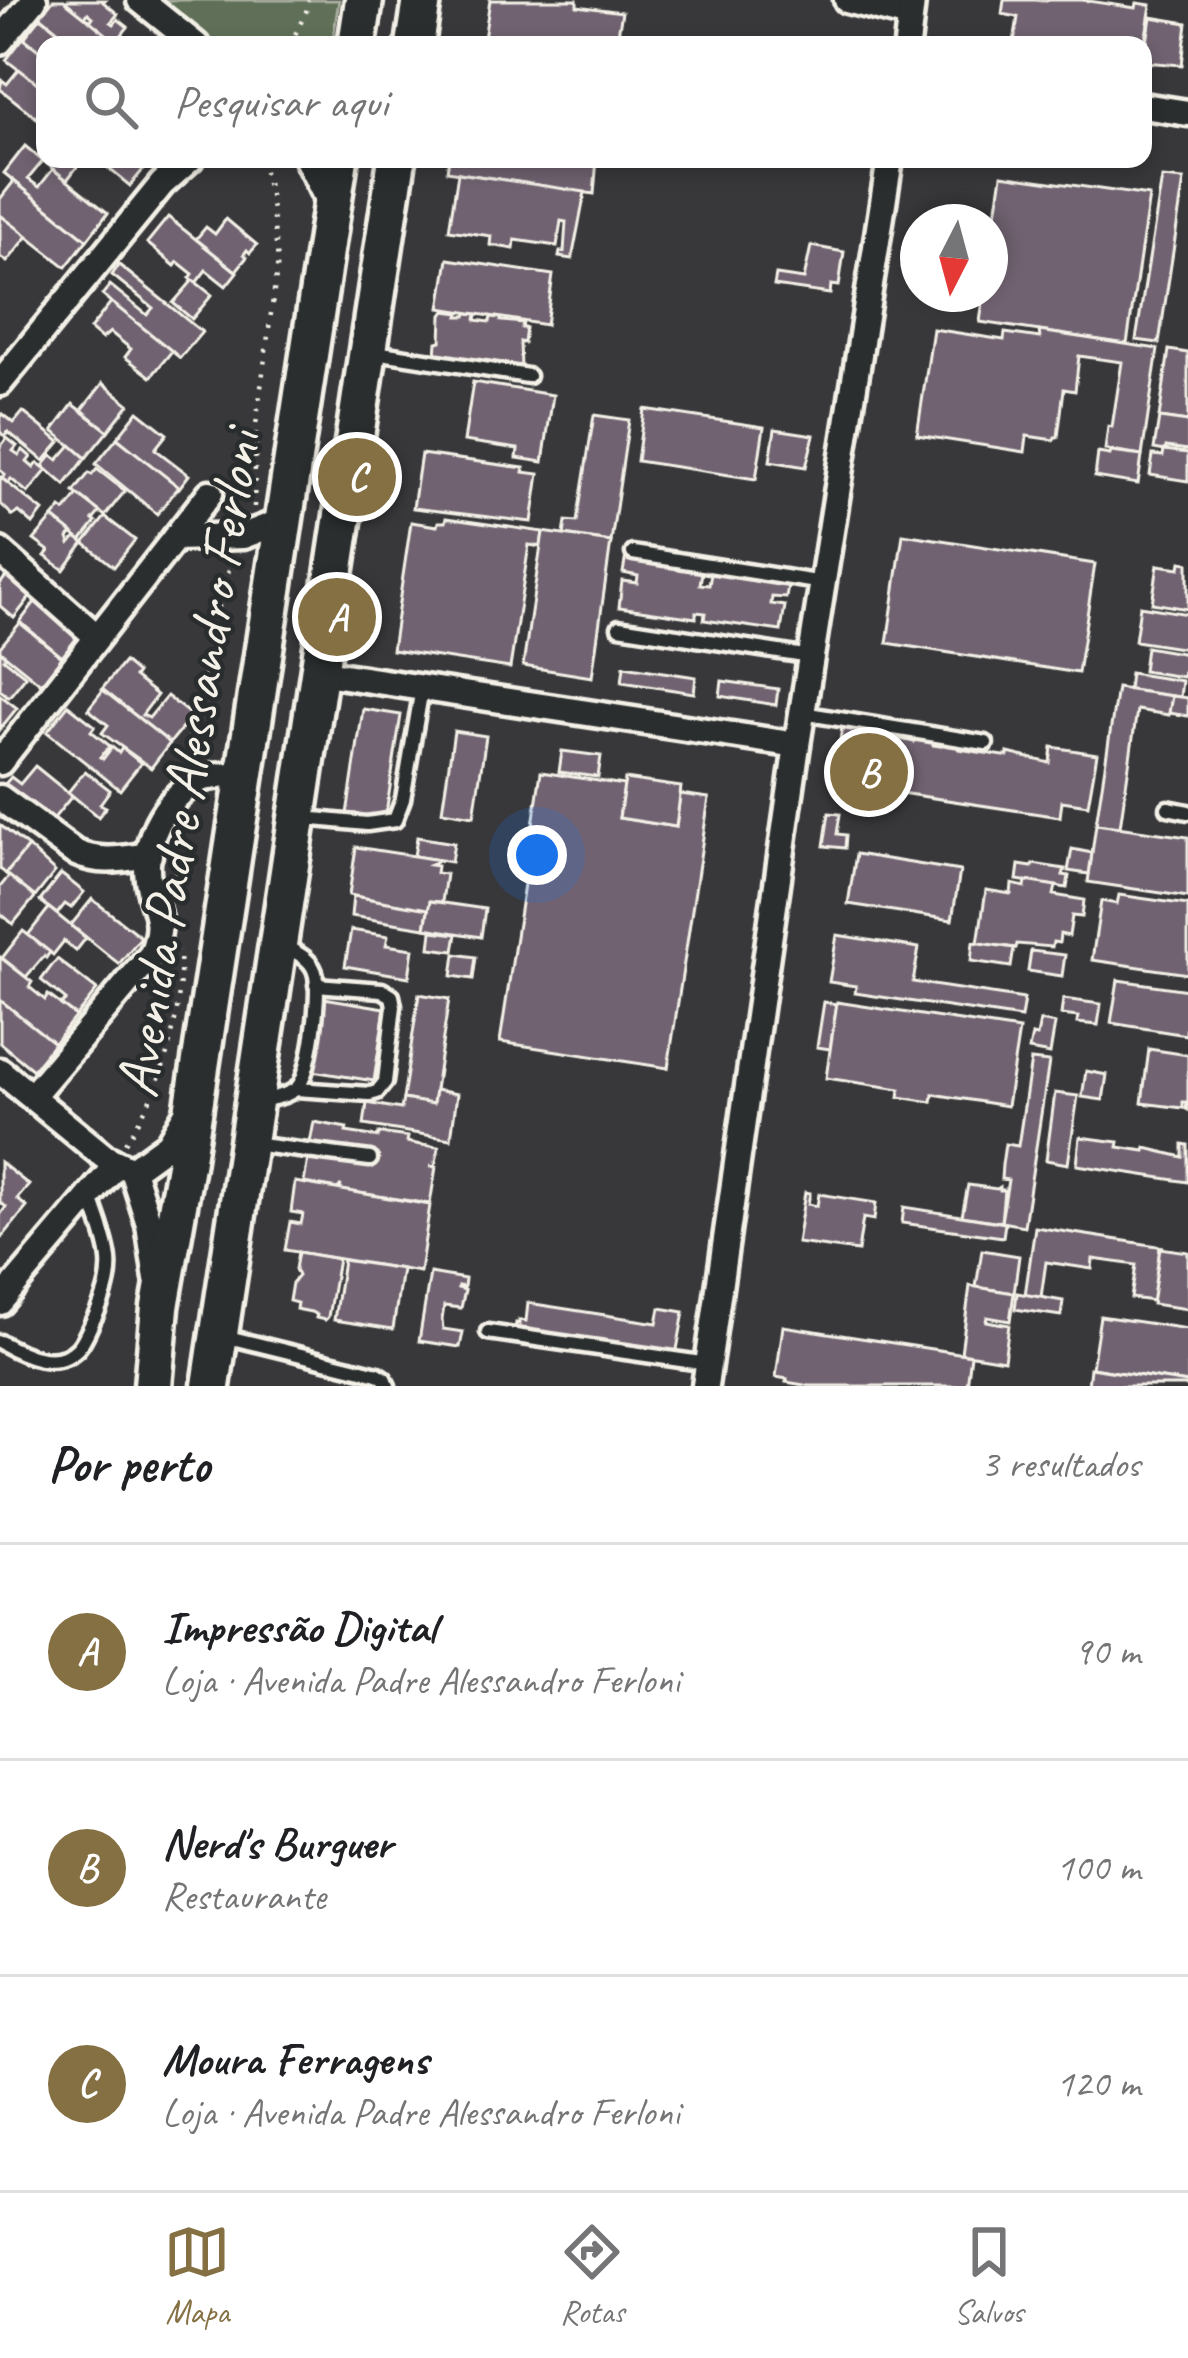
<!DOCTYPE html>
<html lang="pt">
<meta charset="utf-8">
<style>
:root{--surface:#fff;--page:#f2f2f2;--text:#202124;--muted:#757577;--line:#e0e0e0;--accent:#847042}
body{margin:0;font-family:Caveat,sans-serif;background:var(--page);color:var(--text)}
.compass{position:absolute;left:900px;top:204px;width:108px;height:108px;border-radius:50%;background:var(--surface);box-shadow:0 6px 18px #0003;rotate:186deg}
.you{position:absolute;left:537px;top:855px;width:42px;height:42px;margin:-30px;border:9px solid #fff;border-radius:50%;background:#1a73e8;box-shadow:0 0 0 18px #1a73e833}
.badge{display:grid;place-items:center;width:78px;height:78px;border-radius:50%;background:var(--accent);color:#fff;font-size:39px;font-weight:700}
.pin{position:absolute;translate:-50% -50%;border:6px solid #fff;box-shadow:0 3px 12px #0006}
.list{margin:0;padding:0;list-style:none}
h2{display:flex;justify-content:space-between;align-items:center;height:156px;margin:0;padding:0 48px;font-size:51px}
h2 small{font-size:39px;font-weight:400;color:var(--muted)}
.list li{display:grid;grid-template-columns:78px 1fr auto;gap:36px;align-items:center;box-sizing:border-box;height:216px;padding:0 48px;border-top:3px solid var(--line)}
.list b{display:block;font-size:45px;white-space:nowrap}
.list p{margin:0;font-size:39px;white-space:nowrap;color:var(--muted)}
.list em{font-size:39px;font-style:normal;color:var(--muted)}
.icon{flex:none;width:66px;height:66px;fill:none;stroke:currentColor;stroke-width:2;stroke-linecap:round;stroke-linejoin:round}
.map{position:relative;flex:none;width:1188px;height:1386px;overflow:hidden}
.search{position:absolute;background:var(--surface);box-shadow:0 6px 18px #0003;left:36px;right:36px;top:36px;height:132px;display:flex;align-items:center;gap:30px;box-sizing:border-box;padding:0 42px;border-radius:24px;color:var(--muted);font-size:45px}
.sheet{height:804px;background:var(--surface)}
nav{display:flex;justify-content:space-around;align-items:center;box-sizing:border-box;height:168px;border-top:3px solid var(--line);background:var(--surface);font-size:33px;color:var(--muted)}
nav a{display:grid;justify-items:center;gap:6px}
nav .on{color:var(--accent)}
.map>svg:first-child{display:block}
</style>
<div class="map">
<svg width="1188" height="1386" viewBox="0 0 1188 1386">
<rect width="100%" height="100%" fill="#38383b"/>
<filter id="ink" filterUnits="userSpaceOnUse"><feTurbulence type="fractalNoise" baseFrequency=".00833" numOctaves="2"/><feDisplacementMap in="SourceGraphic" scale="24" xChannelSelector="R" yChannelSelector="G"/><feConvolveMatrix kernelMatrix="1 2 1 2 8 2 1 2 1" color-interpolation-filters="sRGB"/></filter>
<g filter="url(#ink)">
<!-- green -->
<polygon fill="#607058" stroke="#aab0a0" stroke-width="3" points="160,0 339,0 332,45 215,45"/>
<!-- building -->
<g fill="#6f6270" stroke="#f4f1e8" stroke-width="3">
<polygon points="53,0 64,0 115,40 111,45 97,45 89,38 86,42 90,45 76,45 40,16"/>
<polygon points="68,0 105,0 103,2 118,14 111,22 114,24 118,19 128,27 116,42 90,21 93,17 88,13 85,17 66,2"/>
<polygon points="490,0 577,0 577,6 622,12 616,45 527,45 484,39"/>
<polygon points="1004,0 1082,0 1136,8 1137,3 1151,5 1144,48 1146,49 1151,17 1187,23 1182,65 1143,62 1143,45 1033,45 1014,42 1018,17 1002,14"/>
<polygon points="41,17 76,45 45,45 45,55 24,38"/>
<polygon points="23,38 45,55 44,89 6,60"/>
<polygon points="19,69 45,89 43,123 0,89 2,80 7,84"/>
<polygon points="25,146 43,161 28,179 39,187 53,169 108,213 87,240 4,173"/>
<polygon points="45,146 45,159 83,159 67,180 37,156"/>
<polygon points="97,159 150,159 151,160 130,186"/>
<polygon points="449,159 597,159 594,194 447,171"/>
<polygon points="458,173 585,192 572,259 559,257 560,252 564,252 566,222 561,221 557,246 515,240 514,249 490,245 491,236 449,230"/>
<polygon points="1002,175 1149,196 1127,344 980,322 984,294 990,294 990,253"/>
<polygon points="1162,178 1184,180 1159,343 1136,340"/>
<polygon points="14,181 87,240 66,267 0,215 0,199"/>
<polygon points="0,215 28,236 7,262 0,257"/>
<polygon points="168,217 237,272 226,286 206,270 196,283 190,278 193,274 178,262 175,266 147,243"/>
<polygon points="226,219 257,245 250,253 247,250 244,254 247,257 236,271 196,239 206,227 215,234"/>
<polygon points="811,246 844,252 839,286 831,285 830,294 774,286 776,275 804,279"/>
<polygon points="448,259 553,275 546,325 440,308"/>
<polygon points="119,265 202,332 180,358 102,295 110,285 147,315 153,308 112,275"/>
<polygon points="193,280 212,295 192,319 173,303"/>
<polygon points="111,302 172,351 151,377 125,357 131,349 110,332 102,339 90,329"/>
<polygon points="445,311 460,313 459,316 466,316 467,313 477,314 476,320 490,322 491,317 501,318 501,321 523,323 522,328 526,328 524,343 520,342 521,368 516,367 515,373 436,356 437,342 441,341 442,315"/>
<polygon points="933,329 1004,340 1005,333 1040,338 1039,331 1158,349 1142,456 1105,450 1108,426 1112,427 1122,362 1079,356 1075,391 1064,389 1058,437 1055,437 1054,440 1027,436 1025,452 917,435"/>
<polygon points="1169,350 1188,353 1188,422 1159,418"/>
<polygon points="473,382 553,395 543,462 517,458 518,449 464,441"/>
<polygon points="103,383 129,404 108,431 82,410"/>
<polygon points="73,404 108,431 86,458 53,431"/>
<polygon points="644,409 764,427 756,479 637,461"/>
<polygon points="138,411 167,434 155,449 189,475 179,488 117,438"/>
<polygon points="23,412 60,442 44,461 8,432 5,436 0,432 0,418 3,414 14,423"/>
<polygon points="594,415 629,420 611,542 564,535 566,521 577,522"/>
<polygon points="1159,418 1188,422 1188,450 1166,447 1165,451 1154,449"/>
<polygon points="775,429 814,435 806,467 770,461"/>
<polygon points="7,438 17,446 13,451 19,455 23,450 31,457 27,462 34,468 38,463 47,470 28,493 11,479 8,483 1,478 5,474 0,470 0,447"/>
<polygon points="117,438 179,487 157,514 96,464"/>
<polygon points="71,445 86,458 65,485 43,466 52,455 58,460"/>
<polygon points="1164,450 1188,453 1188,481 1150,475 1153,455 1163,456"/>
<polygon points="1111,452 1142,456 1138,484 1095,477 1098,453 1110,455"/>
<polygon points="421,454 524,468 523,472 539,474 532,522 413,508"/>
<polygon points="97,469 125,491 105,516 74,492 89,473 92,475"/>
<polygon points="0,477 43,511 33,524 19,512 13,516 0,503"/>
<polygon points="78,495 100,512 93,520 96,522 81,541 53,518 61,508 65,511"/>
<polygon points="105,517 135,540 114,567 84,543"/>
<polygon points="53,518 72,533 68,538 70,544 76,537 84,543 64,570 45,556 49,551 34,540"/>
<polygon points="446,518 543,532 541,547 529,545 510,668 392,650 411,522 437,526 438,522 445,522"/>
<polygon points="543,532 611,542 592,677 523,666"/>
<polygon points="903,534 1095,564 1078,673 887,643"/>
<polygon points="627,549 704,561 700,584 709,585 713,562 790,574 786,598 772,597 771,604 785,606 781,631 704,620 705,613 696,612 696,618 619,607 622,581 637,583 638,576 623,573"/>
<polygon points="1181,562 1188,563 1188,609 1152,603 1158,565 1180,568"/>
<polygon points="10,571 35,591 14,618 0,606 0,584"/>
<polygon points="40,595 83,630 62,657 20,622"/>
<polygon points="1140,606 1188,614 1187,649 1135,641"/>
<polygon points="20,623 62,657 41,684 0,651 0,647"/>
<polygon points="1146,647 1187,654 1183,677 1143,671"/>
<polygon points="0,651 6,656 4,659 26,676 9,697 0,690"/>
<polygon points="124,662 137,673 134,677 157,695 142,715 149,718 167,696 192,716 170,743 102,689"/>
<polygon points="624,666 696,677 694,693 622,682"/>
<polygon points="1130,673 1182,681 1180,697 1128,690"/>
<polygon points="722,681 778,689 776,705 720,696"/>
<polygon points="1117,688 1172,696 1169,715 1137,710 1120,827 1096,824"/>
<polygon points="103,690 170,743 151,768 102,733 108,725 88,709"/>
<polygon points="0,695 17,708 0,729"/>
<polygon points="1172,696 1188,698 1188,716 1169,713"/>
<polygon points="68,705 95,726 91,731 110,746 100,757 103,759 112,747 119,753 122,748 141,763 120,790 47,732"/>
<polygon points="363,709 401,715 385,820 347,814"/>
<polygon points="842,727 914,742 915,736 934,739 933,745 940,746 941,741 960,744 959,749 1004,756 1008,756 1008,753 1050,763 1052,747 1097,754 1088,805 1062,801 1060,817 834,783"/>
<polygon points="454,731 486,736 474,816 442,811"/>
<polygon points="562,751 601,756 598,777 559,772"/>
<polygon points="35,766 72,796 51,822 4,785 11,777 20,784"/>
<polygon points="85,771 110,790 100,804 106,807 98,817 68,792"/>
<polygon points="541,772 624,785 619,818 676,827 680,794 709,798 668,1068 500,1042"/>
<polygon points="625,779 681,787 676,827 619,818"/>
<polygon points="829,813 840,814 837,834 846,835 845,848 824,846"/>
<polygon points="1096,824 1188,837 1188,897 1088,882"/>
<polygon points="0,825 28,847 6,874 0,869"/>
<polygon points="417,837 454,843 451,862 414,856"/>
<polygon points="28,847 55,872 35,897 6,874"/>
<polygon points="356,847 440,860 430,865 437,866 436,873 446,874 442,902 430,901 429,910 349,895"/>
<polygon points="1072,849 1092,853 1089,874 1068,871"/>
<polygon points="856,854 960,871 952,920 848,904"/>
<polygon points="1033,864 1065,869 1063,875 1069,876 1067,888 1017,880 1019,865 1032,867"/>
<polygon points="61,874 84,892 71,908 65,904 57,914 40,901"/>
<polygon points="9,876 35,897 13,924 0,913 0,887"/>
<polygon points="1026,881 1056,886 1054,895 1084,900 1082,917 1072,916 1069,936 1060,934 1059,943 1053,942 1052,947 1017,944 1016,948 978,943 986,890 1011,894 1012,884 1025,887"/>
<polygon points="1119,895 1188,905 1188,974 1092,960 1101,901 1117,904"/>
<polygon points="353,896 428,909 425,928 351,916"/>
<polygon points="92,899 141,937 119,964 71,925"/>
<polygon points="430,901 485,909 481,937 425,928"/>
<polygon points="49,908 86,938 76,951 64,941 53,955 28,935"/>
<polygon points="351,930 388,936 386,945 413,949 409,977 345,966"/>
<polygon points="23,931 50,952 46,958 44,956 26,977 2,958"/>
<polygon points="432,931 457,934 454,951 430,948"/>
<polygon points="837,935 919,948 913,982 1024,999 1021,1018 855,993 856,986 829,982"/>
<polygon points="973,942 1014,948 1011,967 971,961"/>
<polygon points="1031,951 1065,955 1062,976 1028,971"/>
<polygon points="455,954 476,957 473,979 452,976"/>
<polygon points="0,957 32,982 29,987 45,1000 48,995 76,1016 54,1043 0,1000"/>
<polygon points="57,959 97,990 76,1016 61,1005 66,1000 41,980"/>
<polygon points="1118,980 1188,990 1186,1035 1111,1023"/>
<polygon points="419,994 449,999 433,1103 430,1104 403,1099"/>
<polygon points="324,998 385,1008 374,1081 312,1071"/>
<polygon points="1063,999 1101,1004 1098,1025 1077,1023 1078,1017 1061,1015"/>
<polygon points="0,1000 54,1043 33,1070 0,1043"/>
<polygon points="824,1002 837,1004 830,1049 817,1047"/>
<polygon points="837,1002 1019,1030 1007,1106 933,1094 932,1102 899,1097 900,1089 826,1078"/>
<polygon points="1040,1021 1055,1024 1050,1054 1029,1050 1032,1035 1037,1036"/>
<polygon points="1149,1049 1188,1055 1188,1110 1186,1109 1187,1102 1183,1102 1183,1108 1142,1103"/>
<polygon points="1031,1060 1049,1062 1024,1226 1001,1222 1008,1180 1001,1179 1002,1165 1005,1144 1018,1146"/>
<polygon points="1086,1071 1107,1075 1103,1100 1082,1097"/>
<polygon points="435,1090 457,1094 451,1139 364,1125 367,1103 401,1109 403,1099 433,1104"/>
<polygon points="1055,1093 1078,1096 1068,1164 1046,1160"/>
<polygon points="314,1122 347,1128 346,1132 378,1137 379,1133 408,1137 407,1142 421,1145 439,1147 435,1167 430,1166 436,1167 430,1204 340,1190 341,1185 338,1189 304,1183 308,1158 316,1159 318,1150 309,1148"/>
<polygon points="1080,1137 1119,1142 1118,1147 1145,1151 1146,1148 1183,1157 1183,1144 1188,1145 1188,1182 1077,1165"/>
<polygon points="0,1162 29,1185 17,1199 27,1207 0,1240 0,1215 6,1207 0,1202"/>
<polygon points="295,1182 430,1205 420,1272 285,1250 290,1222 301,1224 303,1214 291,1212"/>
<polygon points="968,1185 997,1189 1000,1187 1000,1190 1004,1190 1001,1222 962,1216"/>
<polygon points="805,1192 810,1193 808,1204 817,1206 819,1194 876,1203 874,1220 863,1218 858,1251 797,1243"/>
<polygon points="904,1207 1005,1223 1003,1237 902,1223"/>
<polygon points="1035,1227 1164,1247 1160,1248 1153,1301 1131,1298 1136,1265 1093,1259 1092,1269 1046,1262 1041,1297 1025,1295"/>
<polygon points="1160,1248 1188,1252 1188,1309 1152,1304"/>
<polygon points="982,1250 1019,1256 1014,1293 976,1287"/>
<polygon points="298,1252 338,1259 328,1317 325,1320 316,1318 317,1315 311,1312 296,1309 297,1303 289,1301 292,1283 298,1276 295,1269"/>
<polygon points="343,1260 402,1269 393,1329 334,1320"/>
<polygon points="430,1273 465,1279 464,1287 459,1286 458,1288 465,1290 461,1308 444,1306 442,1320 443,1329 463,1332 460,1347 419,1341"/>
<polygon points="970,1286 1014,1293 1010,1321 987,1317 986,1321 1009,1325 1004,1360 961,1353"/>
<polygon points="1017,1293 1063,1301 1061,1316 1015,1309"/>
<polygon points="528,1303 657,1323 660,1308 684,1312 676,1355 645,1353 643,1361 513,1341 516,1323 519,1324 519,1320 526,1321"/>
<polygon points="1100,1316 1188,1329 1188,1383 1092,1368"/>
<polygon points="783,1326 971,1355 967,1386 810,1386 786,1382 787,1379 776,1377"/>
<polygon points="1090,1368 1188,1383 1188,1386 1088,1386"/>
</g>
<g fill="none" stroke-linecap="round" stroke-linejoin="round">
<defs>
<g id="lane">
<polyline points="375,352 528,376"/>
<polyline points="633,553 823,583"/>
<polyline points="619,627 811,657"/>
<polyline points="802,713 986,743"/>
<polyline points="1168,808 1188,812"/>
<polyline points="304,818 367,824 395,820 403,799 422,688"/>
<polyline points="296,1089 370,1094 377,1092 385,1082 394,1006 392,996 382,990 316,985"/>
<path d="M 261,1101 C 273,1098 288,1096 297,1088 C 311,1075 320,995 316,976 C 313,959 297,953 283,945"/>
<polyline points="252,1144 370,1159"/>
<polyline points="488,1332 708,1364"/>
<polyline points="220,1335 378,1374 384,1378 388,1386"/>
<path d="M 0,1342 C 23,1355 56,1371 78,1348 C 86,1339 90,1325 96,1315 C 104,1298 111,1279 109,1260 C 107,1239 97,1217 91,1197"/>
</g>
<g id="street">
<polyline points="140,0 196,45"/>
<polyline points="847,0 910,16"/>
<polyline points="0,41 34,0"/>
<polyline points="907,45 912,2"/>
<polyline points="1143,106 1188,113"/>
<polyline points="307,159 330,205"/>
<polyline points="0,383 162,184 190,159"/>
<polyline points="175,538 243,536 282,521"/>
<polyline points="0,551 97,637"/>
<polyline points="318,672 797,745"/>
<polyline points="0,762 210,493"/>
<path d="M 0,798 L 74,852 C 100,864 122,859 149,855"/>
<polyline points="0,1071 106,1158 132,1170"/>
<path d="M 32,1096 L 152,954 C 166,917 154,915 148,880 C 142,842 163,801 197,781 C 210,774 230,775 244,775"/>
<polyline points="132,1170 149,1224 157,1279"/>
<polyline points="132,1170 168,1144 186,1114"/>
<polyline points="0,1302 116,1165"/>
<polyline points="705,1386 797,745 890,159"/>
</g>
<g id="secondary">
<polyline points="357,45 364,0"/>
<polyline points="415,45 422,0"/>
<polyline points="153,1386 160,1307 185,1165 339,159"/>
<polyline points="211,1386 397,159"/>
</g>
</defs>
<!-- lane casing -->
<use href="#lane" stroke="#f4f1e8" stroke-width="21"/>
<!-- street casing -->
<use href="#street" stroke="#f4f1e8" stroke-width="33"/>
<!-- secondary casing -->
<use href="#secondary" stroke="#f4f1e8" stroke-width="45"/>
<!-- path -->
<g stroke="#f4f1e8" stroke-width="4.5" stroke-dasharray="3 9" stroke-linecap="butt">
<polyline points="290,45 306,12 308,0"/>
<polyline points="254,507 256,425 278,261 270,195 261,159"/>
<polyline points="184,760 225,580 235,556"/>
<polyline points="172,860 176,890"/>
<path d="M 125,1143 C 163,1089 183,1016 180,950"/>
</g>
<!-- lane -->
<use href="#lane" stroke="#2a2d2e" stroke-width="12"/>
<!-- street -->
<use href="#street" stroke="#2a2d2e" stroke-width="24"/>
<!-- secondary -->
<use href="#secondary" stroke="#2a2d2e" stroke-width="36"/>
</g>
</g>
<g text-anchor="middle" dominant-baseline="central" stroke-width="9" stroke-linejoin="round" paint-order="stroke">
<!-- street labels -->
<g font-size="60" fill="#f4f1e8" stroke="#2a2d2e">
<text transform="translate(188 764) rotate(-81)">Avenida Padre Alessandro Ferloni</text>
</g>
</g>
</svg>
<svg class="compass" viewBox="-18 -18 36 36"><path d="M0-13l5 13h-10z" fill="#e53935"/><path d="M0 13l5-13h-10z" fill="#757577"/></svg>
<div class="you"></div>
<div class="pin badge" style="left:337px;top:617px">A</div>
<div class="pin badge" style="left:869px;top:772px">B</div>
<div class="pin badge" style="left:357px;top:477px">C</div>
<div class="search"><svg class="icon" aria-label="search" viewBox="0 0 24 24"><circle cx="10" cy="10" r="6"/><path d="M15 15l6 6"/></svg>Pesquisar aqui</div>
</div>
<section class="sheet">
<h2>Por perto<small>3 resultados</small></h2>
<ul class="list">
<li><span class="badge">A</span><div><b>Impressão Digital</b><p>Loja · Avenida Padre Alessandro Ferloni</p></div><em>90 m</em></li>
<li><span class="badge">B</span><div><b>Nerd's Burguer</b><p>Restaurante</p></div><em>100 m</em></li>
<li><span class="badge">C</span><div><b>Moura Ferragens</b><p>Loja · Avenida Padre Alessandro Ferloni</p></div><em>120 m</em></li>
</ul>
</section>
<nav>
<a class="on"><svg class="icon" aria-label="map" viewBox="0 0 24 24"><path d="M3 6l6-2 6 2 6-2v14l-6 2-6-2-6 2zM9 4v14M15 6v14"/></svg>Mapa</a>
<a><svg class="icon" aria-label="directions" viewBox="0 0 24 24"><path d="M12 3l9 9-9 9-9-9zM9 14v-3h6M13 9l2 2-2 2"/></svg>Rotas</a>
<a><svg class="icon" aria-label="saved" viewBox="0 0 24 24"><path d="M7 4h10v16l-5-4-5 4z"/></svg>Salvos</a>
</nav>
